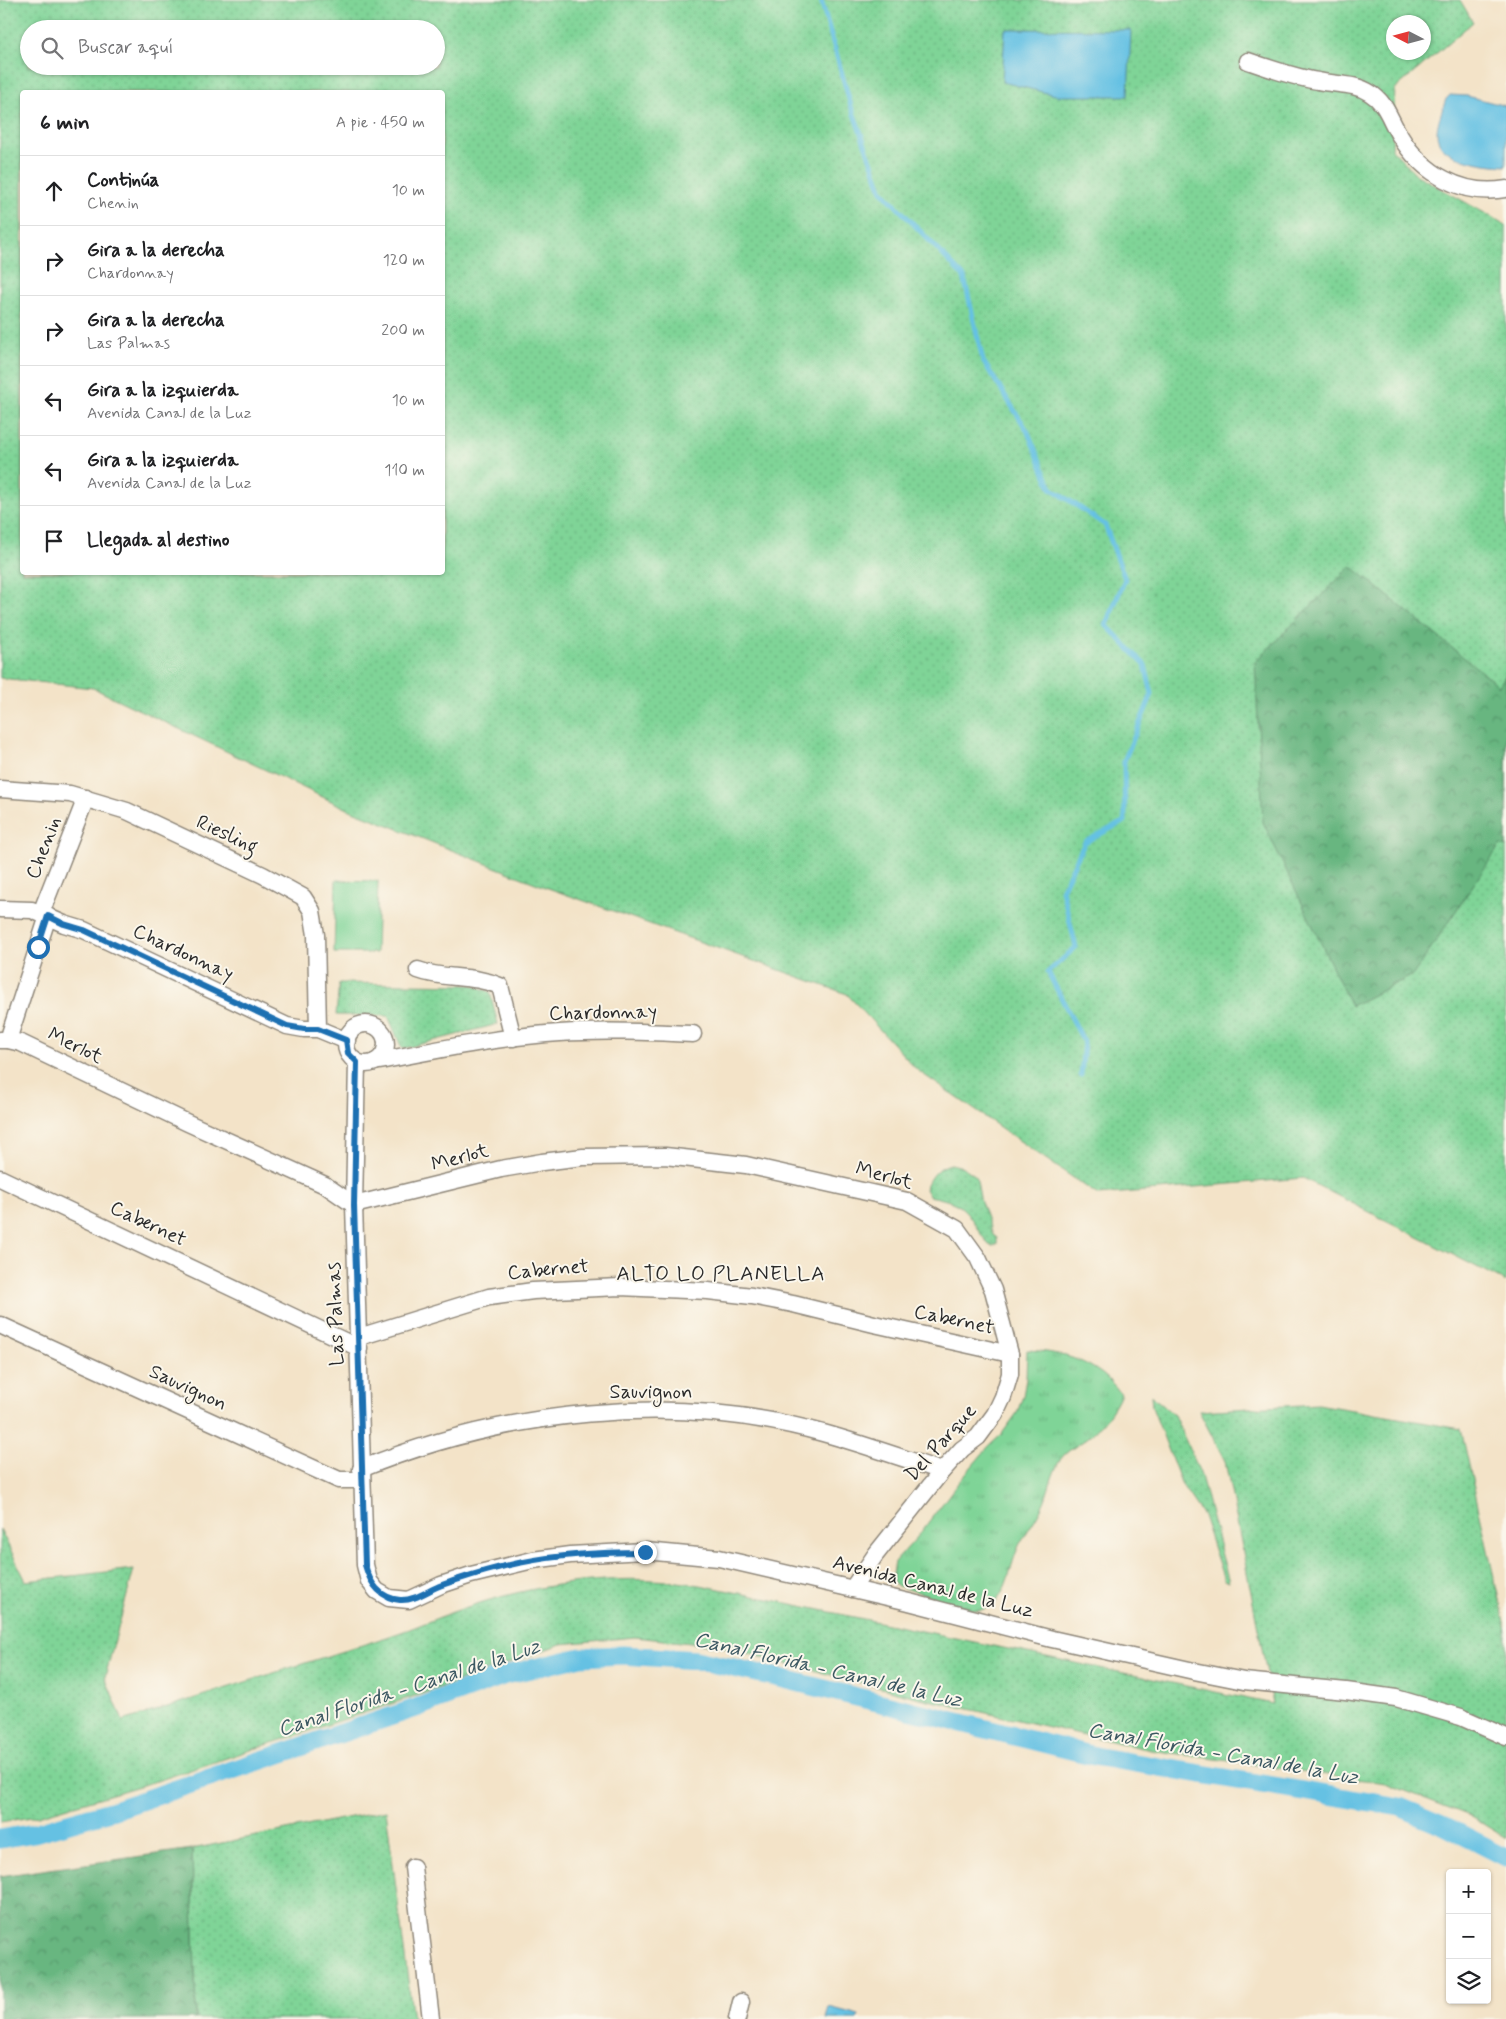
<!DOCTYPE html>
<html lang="es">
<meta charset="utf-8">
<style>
:root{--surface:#fff;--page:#f2f2f2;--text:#202124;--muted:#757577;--line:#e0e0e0}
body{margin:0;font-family:Mynerve,sans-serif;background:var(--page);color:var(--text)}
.controls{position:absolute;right:15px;bottom:15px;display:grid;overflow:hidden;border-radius:5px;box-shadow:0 1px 4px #0004}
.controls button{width:45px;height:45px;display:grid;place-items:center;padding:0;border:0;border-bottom:1px solid var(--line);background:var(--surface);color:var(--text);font:25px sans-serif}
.compass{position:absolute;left:1386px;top:15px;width:45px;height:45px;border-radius:50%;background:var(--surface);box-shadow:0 1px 4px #0004;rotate:276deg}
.stop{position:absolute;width:15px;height:15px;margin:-11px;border:4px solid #1f6fb2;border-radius:50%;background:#fff}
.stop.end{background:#1f6fb2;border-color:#fff;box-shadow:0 1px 5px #0008}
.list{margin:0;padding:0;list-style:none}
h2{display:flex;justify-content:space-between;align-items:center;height:65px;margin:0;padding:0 20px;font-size:21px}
h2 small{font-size:16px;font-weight:400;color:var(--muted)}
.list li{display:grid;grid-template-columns:32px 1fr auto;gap:15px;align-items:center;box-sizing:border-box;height:70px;padding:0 20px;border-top:1px solid var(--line)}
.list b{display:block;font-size:19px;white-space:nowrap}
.list p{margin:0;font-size:16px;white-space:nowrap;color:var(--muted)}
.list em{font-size:16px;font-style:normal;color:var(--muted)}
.icon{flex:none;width:28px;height:28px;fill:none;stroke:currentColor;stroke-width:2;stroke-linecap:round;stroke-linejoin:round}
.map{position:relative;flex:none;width:1506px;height:2019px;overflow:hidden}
.search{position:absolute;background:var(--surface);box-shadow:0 1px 4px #0004;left:20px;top:20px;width:425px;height:55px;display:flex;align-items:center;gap:12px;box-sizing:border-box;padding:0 18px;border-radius:28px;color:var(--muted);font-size:19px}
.panel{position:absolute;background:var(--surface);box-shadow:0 1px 4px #0004;left:20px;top:90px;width:425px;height:485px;border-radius:5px}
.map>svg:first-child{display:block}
</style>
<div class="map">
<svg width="1506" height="2019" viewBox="0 0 1506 2019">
<defs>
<pattern id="grass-dots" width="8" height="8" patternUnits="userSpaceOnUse" patternTransform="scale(1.25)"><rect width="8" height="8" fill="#7fd497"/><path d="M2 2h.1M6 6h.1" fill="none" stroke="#6eb682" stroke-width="1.8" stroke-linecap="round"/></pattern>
<pattern id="forest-crowns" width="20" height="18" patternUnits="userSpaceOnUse" patternTransform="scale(1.25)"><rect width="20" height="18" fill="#67b680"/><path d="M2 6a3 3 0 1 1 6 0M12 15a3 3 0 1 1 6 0" fill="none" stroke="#559469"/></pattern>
<pattern id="park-tufts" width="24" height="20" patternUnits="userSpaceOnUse" patternTransform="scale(1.25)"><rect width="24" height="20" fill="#7fd497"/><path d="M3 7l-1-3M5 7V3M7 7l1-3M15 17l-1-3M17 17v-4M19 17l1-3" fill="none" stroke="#6eb682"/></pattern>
</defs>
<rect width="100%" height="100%" fill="#fbf7ec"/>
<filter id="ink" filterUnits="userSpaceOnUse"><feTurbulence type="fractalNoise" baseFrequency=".02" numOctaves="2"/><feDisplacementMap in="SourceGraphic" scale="10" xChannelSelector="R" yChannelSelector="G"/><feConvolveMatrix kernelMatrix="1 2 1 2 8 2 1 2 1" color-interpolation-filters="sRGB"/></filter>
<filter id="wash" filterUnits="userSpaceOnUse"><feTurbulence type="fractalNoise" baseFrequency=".0096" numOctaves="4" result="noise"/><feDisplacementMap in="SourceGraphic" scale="20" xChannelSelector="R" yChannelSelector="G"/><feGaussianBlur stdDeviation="1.12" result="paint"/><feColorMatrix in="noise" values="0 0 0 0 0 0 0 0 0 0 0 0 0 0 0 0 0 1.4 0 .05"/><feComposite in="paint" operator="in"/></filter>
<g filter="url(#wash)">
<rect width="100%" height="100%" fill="#f3e3c8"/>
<!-- grass -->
<g fill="url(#grass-dots)" stroke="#558061" fill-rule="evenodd">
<path d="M 0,0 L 1460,0 L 1473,22 L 1395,89 L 1392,149 L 1417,175 L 1506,225 L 1506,1282 L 1303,1178 L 1098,1195 L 917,1070 L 847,994 L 548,888 L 350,810 L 93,688 L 0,678 ZM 1394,22 L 1424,22 L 1424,52 L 1394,52 ZM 29,29 L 436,29 L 436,66 L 29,66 ZM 22,92 L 442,92 L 442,572 L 22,572 Z"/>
<polygon points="339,983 473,985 490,992 498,1024 402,1049 388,1016 336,1015"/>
<path d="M 951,1164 L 963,1167 L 976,1176 L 981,1202 L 993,1235 L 997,1238 L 997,1244 L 993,1246 L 989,1245 C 965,1215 973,1204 929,1196 L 925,1189 C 931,1174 937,1168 951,1164 Z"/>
<polygon points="1151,1395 1174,1415 1200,1472 1229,1582 1224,1580 1203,1516 1182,1485 1152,1407"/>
<path d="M 1318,1404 L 1461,1429 L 1506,1631 L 1506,1838 L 1470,1816 L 1385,1783 L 1151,1750 L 924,1699 L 719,1646 L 635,1637 L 561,1644 L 433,1690 L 163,1779 L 38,1816 L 0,1822 L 0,1529 L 26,1581 L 134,1569 L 105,1677 L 123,1721 C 211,1693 299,1665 387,1637 C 416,1628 444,1614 473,1605 C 548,1581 627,1572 705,1586 L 1273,1704 L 1225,1461 L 1199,1411 Z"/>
<polygon points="386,1810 413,2019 196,2019 192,1849"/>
</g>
<!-- forest -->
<g fill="url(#forest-crowns)" stroke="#497056">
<polygon points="1351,566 1499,686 1506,674 1506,847 1500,845 1413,975 1351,1006 1263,822 1255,662"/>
<polygon points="192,1849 196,2019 0,2019 0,1876"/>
</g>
<!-- park -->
<path fill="url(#park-tufts)" stroke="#558061" d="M 1027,1350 C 1063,1352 1099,1362 1121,1394 C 1115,1409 1099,1430 1086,1439 C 1080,1444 1070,1449 1064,1455 C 1055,1464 1049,1488 1045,1500 C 1039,1515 1030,1527 1022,1540 C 1008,1561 1009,1613 974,1610 L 895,1585 L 892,1580 L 895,1562 L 918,1536 L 961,1479 L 989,1446 L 1001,1435 L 1017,1413 L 1023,1396 L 1026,1379 Z"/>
<!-- garden -->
<polygon fill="#7fd497" stroke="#558061" points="336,880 378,881 376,953 334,953"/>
<!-- water -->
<g fill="#65c1e3" stroke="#487687">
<polygon points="1005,29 1131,30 1128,96 1059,96 1002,82"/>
<path d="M 1450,95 L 1467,96 L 1506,106 L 1506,166 C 1487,165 1436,160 1437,133 C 1437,122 1443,109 1446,99 Z"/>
<polygon points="829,2007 859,2015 857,2019 826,2019"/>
</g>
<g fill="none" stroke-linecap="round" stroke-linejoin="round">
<!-- stream -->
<polyline stroke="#65c1e3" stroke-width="5" points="821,0 851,106 882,191 964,277 983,361 1027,430 1051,488 1105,525 1125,579 1106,625 1145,665 1152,694 1124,761 1125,821 1085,842 1062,890 1076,947 1048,972 1084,1042 1081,1075"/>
<!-- canal -->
<polyline stroke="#65c1e3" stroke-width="19" points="0,1839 34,1833 114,1810 416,1708 505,1675 581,1657 623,1655 696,1660 780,1678 1099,1757 1400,1807 1443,1825 1506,1857"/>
</g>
</g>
<g filter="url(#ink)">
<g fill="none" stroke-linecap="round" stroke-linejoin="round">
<defs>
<g id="street">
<path d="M 1248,61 C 1271,69 1294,77 1318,81 C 1336,85 1355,83 1370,93 C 1387,103 1390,121 1400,136 C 1422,173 1462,197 1506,189"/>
<polyline points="0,789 70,794 127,811 263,875 303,897 312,911 316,935 318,1029"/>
<polyline points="0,909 32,910 64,924 84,930 287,1026 304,1029 318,1029 347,1041"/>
<polyline points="41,913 86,798"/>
<path d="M 418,970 C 444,980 472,974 500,986 L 513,1038"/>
<circle cx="366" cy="1044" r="20"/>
<polyline points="0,1040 8,1040 21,1043 188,1123 325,1185 354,1205 501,1169 542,1162 583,1157 665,1156 746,1165 907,1201 957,1229 978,1258 993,1290 1010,1354 1010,1374 1003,1397 995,1414 978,1437 962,1449 942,1471 876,1554 852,1589"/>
<polyline points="8,1040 48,916"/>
<polyline points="357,1062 354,1205 365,1565 369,1581 377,1591 389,1598 409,1600 441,1585 471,1575 533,1560 570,1555 645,1551 719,1558 909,1602 1052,1639 1194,1671 1244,1681 1346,1691 1396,1698 1461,1717 1506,1737"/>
<path d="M 374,1062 C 436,1050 497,1037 560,1033 C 604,1030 649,1032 693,1034"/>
<polyline points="0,1178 359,1348"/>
<polyline points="0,1325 339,1480 361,1480"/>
<polyline points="359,1337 489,1297 533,1291 620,1287 708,1291 752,1296 793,1304 874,1324 1010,1354"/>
<path d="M 361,1469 C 503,1411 674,1391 823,1433 C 863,1444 902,1458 942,1471"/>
<polyline points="413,1867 431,2019"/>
<polyline points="737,2019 741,2002"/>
</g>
</defs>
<!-- street casing -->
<use href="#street" stroke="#8f877a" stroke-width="19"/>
<!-- street -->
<use href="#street" stroke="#fff" stroke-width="16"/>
</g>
</g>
<g fill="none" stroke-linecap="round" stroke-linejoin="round" filter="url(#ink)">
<!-- route -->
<path stroke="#1f6fb2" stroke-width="6" d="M 38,947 L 48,916 L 64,924 L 84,930 L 287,1026 L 304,1029 L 318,1029 L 346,1040 L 348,1053 L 357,1062 L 354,1205 L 365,1565 C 370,1583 379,1598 400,1600 C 415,1601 428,1590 442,1585 C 461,1578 481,1572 501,1567 C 548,1555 596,1552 645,1552"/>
</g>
<g text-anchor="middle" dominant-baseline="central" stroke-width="4" stroke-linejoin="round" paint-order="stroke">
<!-- street labels -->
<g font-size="20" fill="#2b2b2b" stroke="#fbf7ec">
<text transform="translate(227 835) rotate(25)">Riesling</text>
<text transform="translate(44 848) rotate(-69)">Chenin</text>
<text transform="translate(183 953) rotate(25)">Chardonnay</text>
<text transform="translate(603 1013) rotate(-1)">Chardonnay</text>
<text transform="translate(75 1046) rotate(26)">Merlot</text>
<text transform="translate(460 1158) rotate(-15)">Merlot</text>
<text transform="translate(884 1176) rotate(15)">Merlot</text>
<text transform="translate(148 1224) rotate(25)">Cabernet</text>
<text transform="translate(548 1270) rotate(-5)">Cabernet</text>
<text transform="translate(336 1314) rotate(-92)">Las Palmas</text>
<text transform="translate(954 1320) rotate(12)">Cabernet</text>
<text transform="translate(188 1388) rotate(25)">Sauvignon</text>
<text x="651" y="1392">Sauvignon</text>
<text transform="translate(941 1443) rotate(-48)">Del Parque</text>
<text transform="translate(933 1587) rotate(14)">Avenida Canal de la Luz</text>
</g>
<!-- neighbourhood labels -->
<g font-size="21" letter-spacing="1" fill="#2b2b2b" stroke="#fbf7ec">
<text x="721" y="1274">ALTO LO PLANELLA</text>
</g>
<!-- water labels -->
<g font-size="21" font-style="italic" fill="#3c5862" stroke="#fbf7ec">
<text transform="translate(828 1670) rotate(13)">Canal Florida - Canal de la Luz</text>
<text transform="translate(409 1688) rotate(-18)">Canal Florida - Canal de la Luz</text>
<text transform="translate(1223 1754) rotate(10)">Canal Florida - Canal de la Luz</text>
</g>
</g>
</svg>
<div class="controls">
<button>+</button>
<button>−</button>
<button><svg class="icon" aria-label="layers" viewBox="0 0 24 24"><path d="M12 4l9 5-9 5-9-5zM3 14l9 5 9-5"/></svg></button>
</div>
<svg class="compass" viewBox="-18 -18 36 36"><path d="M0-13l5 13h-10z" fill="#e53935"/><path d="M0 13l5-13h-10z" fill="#757577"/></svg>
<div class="stop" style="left:38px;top:947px"></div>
<div class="stop end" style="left:645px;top:1552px"></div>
<div class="search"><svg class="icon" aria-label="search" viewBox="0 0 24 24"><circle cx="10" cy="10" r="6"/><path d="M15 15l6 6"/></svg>Buscar aquí</div>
<section class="panel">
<h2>6 min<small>A pie · 450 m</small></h2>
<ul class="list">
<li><svg class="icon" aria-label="ahead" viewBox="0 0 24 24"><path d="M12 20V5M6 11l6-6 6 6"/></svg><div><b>Continúa</b><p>Chenin</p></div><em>10 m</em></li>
<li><svg class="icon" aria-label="right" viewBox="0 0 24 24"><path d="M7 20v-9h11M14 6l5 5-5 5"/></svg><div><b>Gira a la derecha</b><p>Chardonnay</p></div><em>120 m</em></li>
<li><svg class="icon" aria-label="right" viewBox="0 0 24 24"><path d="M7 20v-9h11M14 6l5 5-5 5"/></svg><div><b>Gira a la derecha</b><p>Las Palmas</p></div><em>200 m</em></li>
<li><svg class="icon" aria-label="left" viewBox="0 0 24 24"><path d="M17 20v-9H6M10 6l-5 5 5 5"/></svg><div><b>Gira a la izquierda</b><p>Avenida Canal de la Luz</p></div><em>10 m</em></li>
<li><svg class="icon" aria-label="left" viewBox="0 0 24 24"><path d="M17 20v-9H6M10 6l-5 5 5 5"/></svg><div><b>Gira a la izquierda</b><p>Avenida Canal de la Luz</p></div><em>110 m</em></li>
<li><svg class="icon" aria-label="arrive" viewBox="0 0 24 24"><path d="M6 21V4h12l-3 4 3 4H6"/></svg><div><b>Llegada al destino</b></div></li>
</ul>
</section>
</div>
